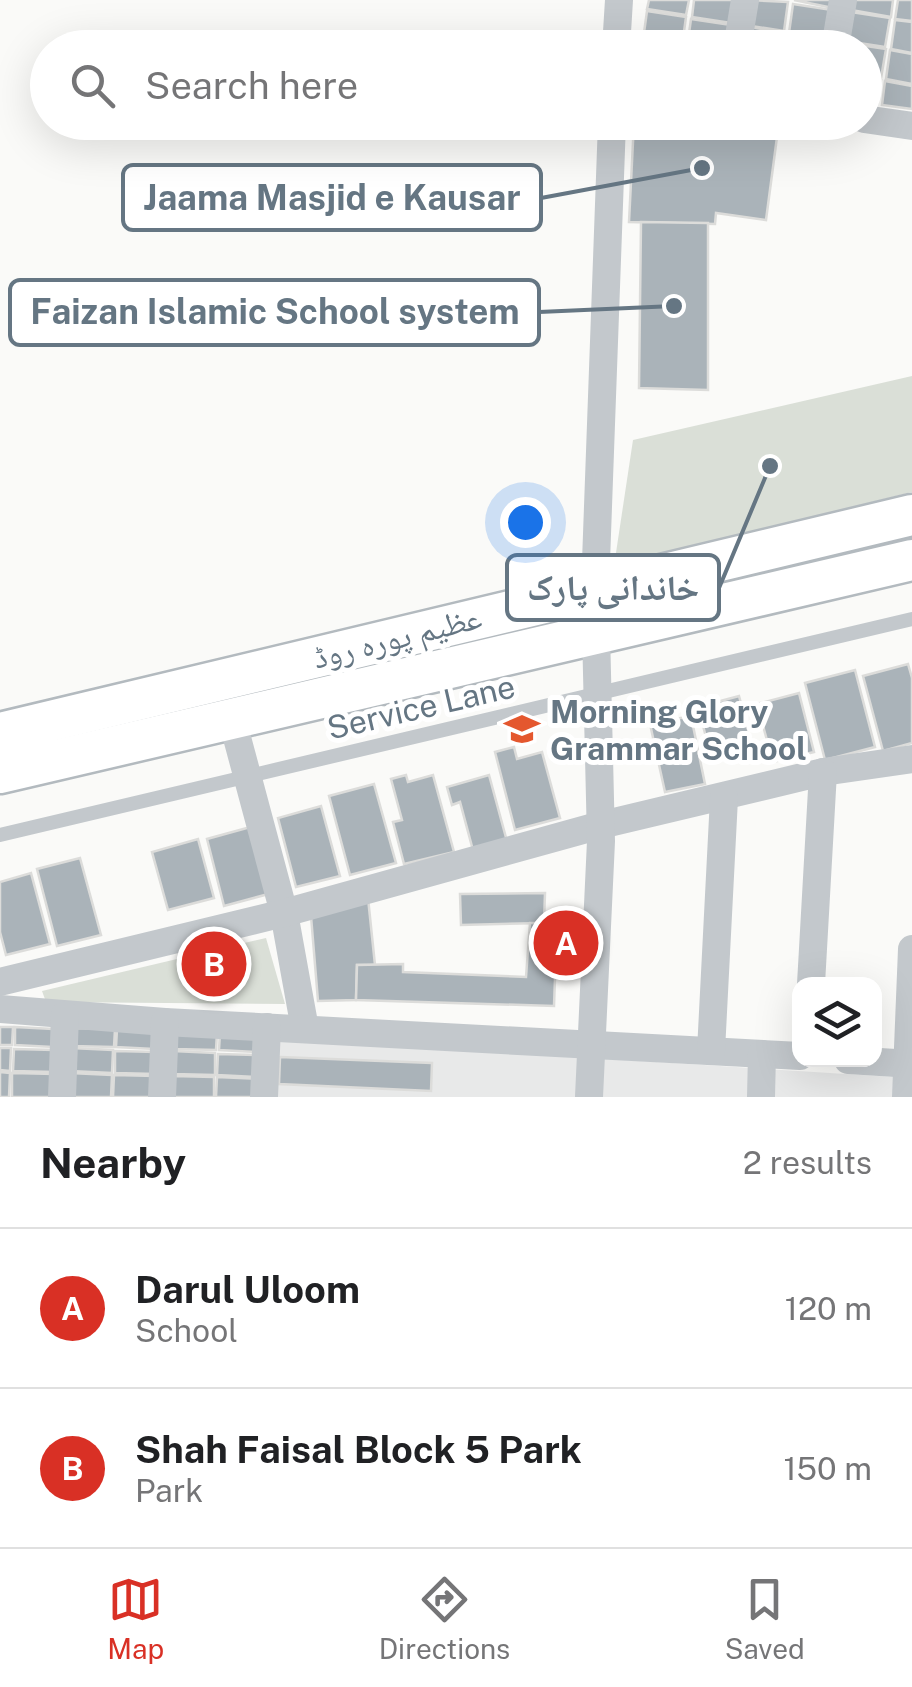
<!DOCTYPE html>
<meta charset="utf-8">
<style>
:root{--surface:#fff;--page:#f2f2f2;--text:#202124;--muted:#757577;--line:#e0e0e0;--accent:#d93025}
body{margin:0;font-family:"Public Sans","Noto Naskh Arabic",sans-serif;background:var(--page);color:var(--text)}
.controls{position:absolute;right:30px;bottom:30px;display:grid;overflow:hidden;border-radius:20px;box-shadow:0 10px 40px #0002}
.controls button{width:90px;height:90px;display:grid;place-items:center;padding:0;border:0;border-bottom:2px solid var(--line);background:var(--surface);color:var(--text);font:50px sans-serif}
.you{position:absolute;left:525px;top:522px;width:35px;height:35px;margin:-25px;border:8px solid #fff;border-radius:50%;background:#1a73e8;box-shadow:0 0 0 15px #1a73e833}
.badge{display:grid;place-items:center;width:65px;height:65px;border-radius:50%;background:var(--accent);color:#fff;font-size:32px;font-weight:700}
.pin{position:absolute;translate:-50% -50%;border:5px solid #fff;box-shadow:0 2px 10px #0006}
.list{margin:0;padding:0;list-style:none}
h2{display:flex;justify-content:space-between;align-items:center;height:130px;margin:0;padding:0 40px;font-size:42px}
h2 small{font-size:32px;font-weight:400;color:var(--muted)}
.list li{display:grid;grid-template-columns:65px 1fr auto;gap:30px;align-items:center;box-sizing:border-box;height:160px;padding:0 40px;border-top:2px solid var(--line)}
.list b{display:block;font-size:38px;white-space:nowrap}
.list p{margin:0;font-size:32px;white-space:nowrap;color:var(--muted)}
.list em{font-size:32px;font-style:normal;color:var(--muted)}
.icon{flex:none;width:55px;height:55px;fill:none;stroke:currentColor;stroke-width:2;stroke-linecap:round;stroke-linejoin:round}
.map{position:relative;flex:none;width:912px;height:1097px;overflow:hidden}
.search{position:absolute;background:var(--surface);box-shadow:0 10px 40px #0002;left:30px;right:30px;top:30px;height:110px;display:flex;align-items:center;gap:25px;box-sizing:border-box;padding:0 35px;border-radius:55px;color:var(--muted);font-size:38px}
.sheet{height:450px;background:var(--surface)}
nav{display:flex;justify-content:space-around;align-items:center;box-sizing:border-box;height:140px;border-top:2px solid var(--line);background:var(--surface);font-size:28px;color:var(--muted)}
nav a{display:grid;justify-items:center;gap:5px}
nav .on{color:var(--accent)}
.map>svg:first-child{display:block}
</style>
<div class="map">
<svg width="912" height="1097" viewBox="0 0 912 1097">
<rect width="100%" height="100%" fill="#fafaf8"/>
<!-- built -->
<polygon fill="#e8e9e9" points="274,1038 894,1077 893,1097 272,1097"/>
<!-- green -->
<g fill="#dadfd7">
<polygon points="912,376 912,492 614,566 633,440"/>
<polygon points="266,938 285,1004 46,1002 42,991"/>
</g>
<!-- building -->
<g fill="#aab3b9" stroke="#dcdcda" stroke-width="2.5">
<polygon points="649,0 689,0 686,15 647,9"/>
<polygon points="694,0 734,0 731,23 692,17"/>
<polygon points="749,0 788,2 784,31 745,25"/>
<polygon points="794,0 835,0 833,8"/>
<polygon points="853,0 893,0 891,17 851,10"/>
<polygon points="898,0 912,0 912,21 895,19"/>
<polygon points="793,4 832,10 828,39 789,33"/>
<polygon points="647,11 686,17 682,46 643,40"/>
<polygon points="851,12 890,18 885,47 846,41"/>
<polygon points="691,19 731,25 727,48 687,48"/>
<polygon points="895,20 912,22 912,53 891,49"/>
<polygon points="745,26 784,33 782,48 741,48"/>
<polygon points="789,34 828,40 827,48 787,48"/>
<polygon points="642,42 678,48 641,48"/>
<polygon points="846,43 886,49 881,78 864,75 864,48 845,48"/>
<polygon points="890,50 912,54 912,84 886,79"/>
<polygon points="864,77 881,80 877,103 864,101"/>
<polygon points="885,81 912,86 912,109 882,105"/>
<polygon points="634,122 779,122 766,220 716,213 715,224 629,222"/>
<polygon points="641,222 708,223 708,390 639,388"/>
<polygon points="908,664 912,678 912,743 883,751 863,676"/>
<polygon points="855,670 875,747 825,760 805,683"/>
<polygon points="799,693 814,752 773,762 757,704"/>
<polygon points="739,696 751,741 710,752 698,707"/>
<polygon points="691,716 705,784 665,792 650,724"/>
<polygon points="514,747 517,759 542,752 560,818 515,830 495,752"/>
<polygon points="406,775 408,782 433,775 454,852 404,864 393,822 402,820 391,779"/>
<polygon points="489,775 508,845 474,854 460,802 452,805 447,787"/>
<polygon points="374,784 396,863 350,875 329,796"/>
<polygon points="321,806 340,876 296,887 278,818"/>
<polygon points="254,826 272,893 224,906 207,839"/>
<polygon points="198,839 214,898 168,910 152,852"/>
<polygon points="80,858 101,935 57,946 37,869"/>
<polygon points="31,873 50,944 6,955 0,932 0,882"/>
<polygon points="545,893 544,923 461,925 460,894"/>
<polygon points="368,898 375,965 357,965 356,1000 318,1001 311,916"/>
<polygon points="530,923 557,923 554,1006 356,1000 357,965 403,964 403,972 526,977"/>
<polygon points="0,1027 13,1027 12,1045 0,1045"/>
<polygon points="15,1027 53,1029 53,1047 15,1045"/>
<polygon points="73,1028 115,1029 114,1047 72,1046"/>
<polygon points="117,1029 155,1031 154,1049 116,1047"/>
<polygon points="175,1031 217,1032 216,1050 175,1049"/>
<polygon points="220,1033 258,1034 257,1052 219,1050"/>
<polygon points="0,1048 11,1048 10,1071 0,1070"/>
<polygon points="71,1048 113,1050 112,1073 70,1071"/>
<polygon points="14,1049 55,1050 54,1072 13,1071"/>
<polygon points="115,1051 157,1052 156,1074 115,1073"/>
<polygon points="173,1051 215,1053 215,1075 173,1074"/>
<polygon points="218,1054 259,1055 258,1077 217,1075"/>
<polygon points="280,1057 432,1063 431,1091 279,1084"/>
<polygon points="0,1072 10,1073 9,1097 0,1097"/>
<polygon points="12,1073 55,1074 54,1097 12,1097"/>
<polygon points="70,1073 112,1075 111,1097 69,1097"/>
<polygon points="114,1075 156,1076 155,1097 113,1097"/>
<polygon points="173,1076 214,1077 214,1097 172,1097"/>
<polygon points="217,1077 259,1079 258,1097 216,1097"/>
</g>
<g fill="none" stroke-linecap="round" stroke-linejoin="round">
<defs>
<g id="secondary">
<polyline points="0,733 912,515"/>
<polyline points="0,773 912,560"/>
</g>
</defs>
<!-- secondary casing -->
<use href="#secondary" stroke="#b3babf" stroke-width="45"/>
<!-- lane -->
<polyline stroke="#c3c8cc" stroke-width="14" points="0,835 912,619"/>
<!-- street -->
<g stroke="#c3c8cc" stroke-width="28">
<polyline points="616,48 619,0"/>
<polyline points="737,48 745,0"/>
<polyline points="835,48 843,0"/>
<polyline points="864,119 912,126"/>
<polyline points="232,719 284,913 305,1029"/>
<polyline points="0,982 284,913 601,825 823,772 912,759"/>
<polyline points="811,984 823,772"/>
<polyline points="0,1009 165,1022 800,1056"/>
<polyline points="711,1051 724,798"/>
<polyline points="848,1060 912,1064"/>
<polyline points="62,1097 65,1015"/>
<polyline points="162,1097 165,1022"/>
<polyline points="264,1097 267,1027"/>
<polyline points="589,1097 601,841 595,589 612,122"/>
<polyline points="761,1097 762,1054"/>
<polyline points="906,1097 912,949"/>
</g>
<!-- secondary -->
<use href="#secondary" stroke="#fff" stroke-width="40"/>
</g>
<!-- icons -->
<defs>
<symbol id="school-bare" viewBox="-9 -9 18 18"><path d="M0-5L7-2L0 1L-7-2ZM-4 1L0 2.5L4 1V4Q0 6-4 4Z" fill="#e4572e" stroke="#fff" stroke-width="2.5" paint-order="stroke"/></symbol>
</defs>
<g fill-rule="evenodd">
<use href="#school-bare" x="497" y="704" width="50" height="50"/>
</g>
<g text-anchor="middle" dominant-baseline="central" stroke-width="10" stroke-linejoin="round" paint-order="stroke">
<!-- street labels -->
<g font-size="32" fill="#657683" stroke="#fff">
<text transform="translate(397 637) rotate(-14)">عظیم پورہ روڈ</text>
<text transform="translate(421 707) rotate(-13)">Service Lane</text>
</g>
<!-- poi labels -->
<g font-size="32" font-weight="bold" fill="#657683" stroke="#fff" text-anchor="start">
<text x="550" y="711">Morning Glory<tspan x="550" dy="37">Grammar School</tspan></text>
</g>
</g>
<!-- callouts -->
<path fill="none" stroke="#657683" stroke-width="4" d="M702 168L541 198M674 306L539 312M770 466L719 588"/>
<g fill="#657683" stroke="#fff" stroke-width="4">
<circle cx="702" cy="168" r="10"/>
<circle cx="674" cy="306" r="10"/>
<circle cx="770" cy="466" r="10"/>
</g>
<g fill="#fff" stroke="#657683" stroke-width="4">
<rect x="123" y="165" width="418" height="65" rx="10"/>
<rect x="10" y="280" width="529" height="65" rx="10"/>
<rect x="507" y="555" width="212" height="65" rx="10"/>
</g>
<g font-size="35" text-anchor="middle" font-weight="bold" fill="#657683">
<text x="332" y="210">Jaama Masjid e Kausar</text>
<text x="275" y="324">Faizan Islamic School system</text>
<text x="613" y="600">خاندانی پارک</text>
</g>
</svg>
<div class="controls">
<button><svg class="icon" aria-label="layers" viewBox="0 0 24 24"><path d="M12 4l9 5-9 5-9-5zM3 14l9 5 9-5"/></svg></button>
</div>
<div class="you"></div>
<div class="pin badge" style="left:566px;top:943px">A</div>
<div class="pin badge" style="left:214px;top:964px">B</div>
<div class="search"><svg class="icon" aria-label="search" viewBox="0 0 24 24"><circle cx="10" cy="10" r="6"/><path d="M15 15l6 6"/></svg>Search here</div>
</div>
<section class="sheet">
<h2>Nearby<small>2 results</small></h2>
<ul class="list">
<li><span class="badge">A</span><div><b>Darul Uloom</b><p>School</p></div><em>120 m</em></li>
<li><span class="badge">B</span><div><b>Shah Faisal Block 5 Park</b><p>Park</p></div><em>150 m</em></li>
</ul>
</section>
<nav>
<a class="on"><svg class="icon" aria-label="map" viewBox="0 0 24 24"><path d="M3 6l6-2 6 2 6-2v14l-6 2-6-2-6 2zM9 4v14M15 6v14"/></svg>Map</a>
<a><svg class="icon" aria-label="directions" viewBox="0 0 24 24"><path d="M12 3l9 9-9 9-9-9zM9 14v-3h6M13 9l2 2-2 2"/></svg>Directions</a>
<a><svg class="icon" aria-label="saved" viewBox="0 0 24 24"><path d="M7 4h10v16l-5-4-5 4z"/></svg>Saved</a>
</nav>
